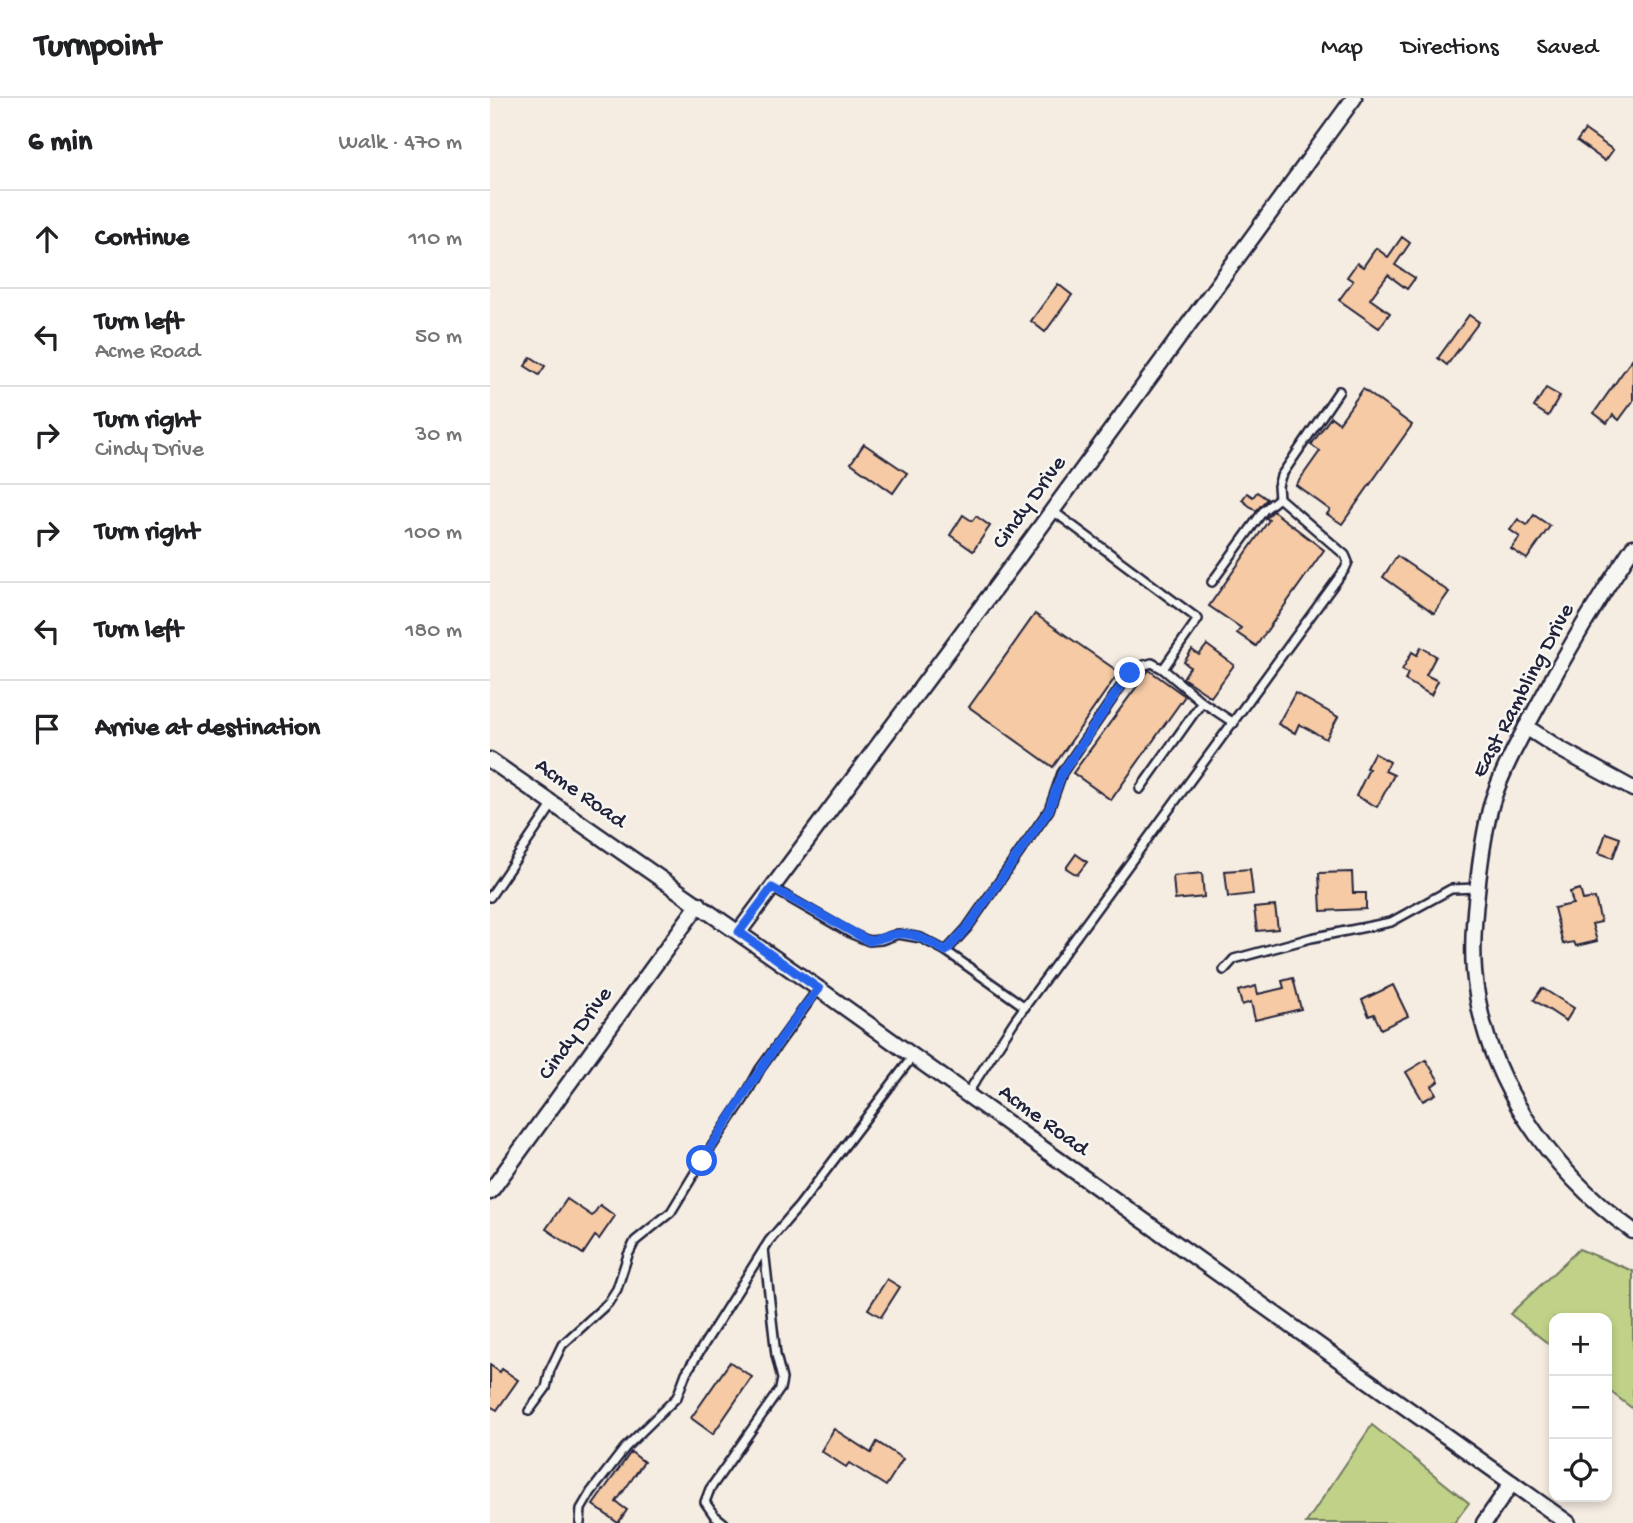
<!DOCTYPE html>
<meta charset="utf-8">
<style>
:root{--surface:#fff;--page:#f2f2f2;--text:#202124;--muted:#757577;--line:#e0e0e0}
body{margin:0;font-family:"Gochi Hand",sans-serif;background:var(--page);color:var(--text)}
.controls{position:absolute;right:21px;bottom:21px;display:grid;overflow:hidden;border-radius:14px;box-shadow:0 4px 10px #0003}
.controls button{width:63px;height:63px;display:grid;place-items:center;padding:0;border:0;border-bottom:2px solid var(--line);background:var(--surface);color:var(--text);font:35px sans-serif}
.stop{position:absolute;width:21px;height:21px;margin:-16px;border:5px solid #2563eb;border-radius:50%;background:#fff}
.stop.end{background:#2563eb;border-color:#fff;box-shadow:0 2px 7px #0008}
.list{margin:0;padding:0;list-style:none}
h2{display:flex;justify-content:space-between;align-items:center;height:91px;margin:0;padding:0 28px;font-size:30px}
h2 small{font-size:23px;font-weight:400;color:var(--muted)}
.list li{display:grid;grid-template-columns:46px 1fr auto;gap:21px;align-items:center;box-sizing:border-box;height:98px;padding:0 28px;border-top:2px solid var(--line)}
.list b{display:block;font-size:26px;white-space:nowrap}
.list p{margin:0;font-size:23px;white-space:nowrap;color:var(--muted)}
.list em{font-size:23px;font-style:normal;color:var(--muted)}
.icon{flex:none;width:38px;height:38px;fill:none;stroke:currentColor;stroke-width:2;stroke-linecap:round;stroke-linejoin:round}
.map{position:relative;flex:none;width:1143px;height:1425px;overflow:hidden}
header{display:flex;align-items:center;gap:42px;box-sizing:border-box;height:98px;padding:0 35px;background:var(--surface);border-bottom:2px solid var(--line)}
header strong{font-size:33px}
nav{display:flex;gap:38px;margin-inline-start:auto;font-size:24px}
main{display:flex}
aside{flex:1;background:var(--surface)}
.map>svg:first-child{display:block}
</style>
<header>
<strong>Turnpoint</strong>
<nav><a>Map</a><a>Directions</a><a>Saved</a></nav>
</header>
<main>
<aside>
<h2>6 min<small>Walk · 470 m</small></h2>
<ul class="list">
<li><svg class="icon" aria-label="ahead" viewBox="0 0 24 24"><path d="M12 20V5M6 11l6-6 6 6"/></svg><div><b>Continue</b></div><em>110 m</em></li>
<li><svg class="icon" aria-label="left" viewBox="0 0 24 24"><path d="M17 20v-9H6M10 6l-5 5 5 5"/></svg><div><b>Turn left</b><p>Acme Road</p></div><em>50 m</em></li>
<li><svg class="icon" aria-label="right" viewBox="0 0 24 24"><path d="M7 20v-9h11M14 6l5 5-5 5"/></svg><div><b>Turn right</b><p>Cindy Drive</p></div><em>30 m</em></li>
<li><svg class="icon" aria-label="right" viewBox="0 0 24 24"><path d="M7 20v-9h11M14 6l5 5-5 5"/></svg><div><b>Turn right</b></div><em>100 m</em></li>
<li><svg class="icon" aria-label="left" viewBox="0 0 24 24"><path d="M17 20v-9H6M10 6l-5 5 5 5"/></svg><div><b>Turn left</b></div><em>180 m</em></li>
<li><svg class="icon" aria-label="arrive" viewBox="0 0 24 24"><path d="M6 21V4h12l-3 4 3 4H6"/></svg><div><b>Arrive at destination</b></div></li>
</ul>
</aside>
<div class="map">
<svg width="1143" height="1425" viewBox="0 0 1143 1425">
<rect width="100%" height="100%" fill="#f6ede2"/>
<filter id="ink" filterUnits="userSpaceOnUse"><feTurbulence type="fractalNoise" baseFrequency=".0143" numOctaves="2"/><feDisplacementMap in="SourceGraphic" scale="14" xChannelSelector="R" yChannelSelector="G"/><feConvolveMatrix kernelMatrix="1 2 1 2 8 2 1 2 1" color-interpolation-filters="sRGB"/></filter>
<g filter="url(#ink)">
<!-- green -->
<g fill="#c0d287" stroke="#717a61" stroke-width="2">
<polygon points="1089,1151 1143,1173 1143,1311 1117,1291 1117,1220 1064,1220 1064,1250 1020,1216"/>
<polygon points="882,1327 979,1405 964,1425 816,1425"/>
</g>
<!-- building -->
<g fill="#f5caa4" stroke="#22223b" stroke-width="2">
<polygon points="1095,32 1123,52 1115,63 1087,43"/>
<polygon points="912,139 920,145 905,167 925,180 917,191 898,177 880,201 900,215 889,230 849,202 863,183 857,179 867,165 873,169 886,150 898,159"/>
<polygon points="568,186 582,197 555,234 541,223"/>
<polygon points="979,217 989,224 957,267 948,260"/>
<polygon points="41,259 55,268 49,277 35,268"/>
<polygon points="1143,260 1143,303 1129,322 1123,317 1117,325 1104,315"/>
<polygon points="1056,290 1070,298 1058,318 1044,309"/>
<polygon points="873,291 922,327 852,426 837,416 840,412 806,387 830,353 821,347 841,319 849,325"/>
<polygon points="374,346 417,375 403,395 361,365"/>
<polygon points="767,394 777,401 766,413 752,402 757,395 763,399"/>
<polygon points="783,413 834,452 766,548 747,535 751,530 719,508 779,422 776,420"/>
<polygon points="473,417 482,423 486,418 500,428 483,453 460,437"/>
<polygon points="1044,417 1060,428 1037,461 1021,451 1030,439 1020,432 1028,421 1037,427"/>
<polygon points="907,458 959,494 944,515 893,479"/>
<polygon points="545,516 629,574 563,669 479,609"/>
<polygon points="717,547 744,567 721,599 693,580 700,569 694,564 702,552 709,557"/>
<polygon points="931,549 946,558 936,577 948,583 941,597 915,582 918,575 912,572 922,554 927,557"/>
<polygon points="659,572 695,598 621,702 583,675"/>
<polygon points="805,595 848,619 836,641 809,626 805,635 788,626"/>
<polygon points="884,655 900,664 895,673 904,677 887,709 866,698 879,671 876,670"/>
<polygon points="1116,735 1130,740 1123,760 1109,755"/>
<polygon points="586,756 597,764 587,777 576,770"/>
<polygon points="760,771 763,796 738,799 735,773"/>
<polygon points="862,774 863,795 876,795 876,811 831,813 829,775"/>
<polygon points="712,775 714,799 685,802 683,778"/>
<polygon points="1090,791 1093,802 1105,800 1111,824 1102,826 1107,843 1086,848 1084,844 1073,846 1064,810 1083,806 1080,794"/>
<polygon points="785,808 788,831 767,833 764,810"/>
<polygon points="803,880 811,911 765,922 761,904 752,907 748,893 766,888 768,896 794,890 792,883"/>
<polygon points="903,887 918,918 891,931 884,916 879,918 872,902"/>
<polygon points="1052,890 1084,910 1076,923 1044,902"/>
<polygon points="936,962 949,983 942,988 946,996 933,1003 916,974"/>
<polygon points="77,1101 102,1118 110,1107 125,1118 109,1141 105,1138 93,1156 56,1131"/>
<polygon points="397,1181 410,1189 391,1219 378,1211"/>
<polygon points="240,1264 262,1279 223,1336 201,1320"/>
<polygon points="0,1267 10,1274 12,1271 28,1282 7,1312 0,1308"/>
<polygon points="344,1331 381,1355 387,1344 413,1361 396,1388 359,1365 356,1369 331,1353"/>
<polygon points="141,1354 154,1364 126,1404 137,1412 128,1425 103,1407"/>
</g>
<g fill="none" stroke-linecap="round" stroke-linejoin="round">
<defs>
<g id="service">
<polyline points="563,413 708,521 673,571 712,604 650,691"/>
<polyline points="722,484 774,412 789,400"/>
<polyline points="712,604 744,625"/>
<polyline points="282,790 362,836 379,843 391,842 408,836 431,840 456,853 535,909"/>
<polyline points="0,799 63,706"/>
<polyline points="456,853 477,830 559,712 572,675 640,575 651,568 662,565 673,571"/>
<polyline points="734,872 744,861 821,840 901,824 961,791 987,790"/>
<polyline points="477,996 525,922 855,471 858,464 855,457 789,400 788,388 791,378 849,293"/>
<polyline points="39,1313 56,1290 60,1272 72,1247 118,1205 127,1191 138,1157 145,1143 181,1114 212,1063 253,1002 270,971 328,891"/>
<polyline points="90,1425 91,1411 101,1394 135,1350 187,1299 196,1275 279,1143 309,1108 423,958"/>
<polyline points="234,1425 224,1417 215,1404 220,1391 290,1291 292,1281 286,1257 274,1151"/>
</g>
<g id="minor">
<path d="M 1143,449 C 1107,502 1075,556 1045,613 C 1029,642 1012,673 1002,704 C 994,733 990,764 987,794 C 984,820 982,847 984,873 C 993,979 1059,1072 1143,1133"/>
<polyline points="1036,629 1070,651 1143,691"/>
<polyline points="0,662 329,891 1078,1425"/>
<polyline points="249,834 527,461 864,0"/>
<polyline points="0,1094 209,806"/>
<polyline points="994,1425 1022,1385"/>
</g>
</defs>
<!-- service casing -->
<use href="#service" stroke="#22223b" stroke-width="12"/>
<!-- minor casing -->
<use href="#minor" stroke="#22223b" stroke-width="19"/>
<!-- service -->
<use href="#service" stroke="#f6f6f2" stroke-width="7"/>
<!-- minor -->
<use href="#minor" stroke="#f6f6f2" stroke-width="14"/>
</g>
</g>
<g fill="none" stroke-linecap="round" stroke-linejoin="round" filter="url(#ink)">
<!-- route -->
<path stroke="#2563eb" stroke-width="9" d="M 212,1063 C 251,1005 284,944 329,891 L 249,834 L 282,790 L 379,843 C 389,842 397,837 407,836 C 424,834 442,845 456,853 L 477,830 L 559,712 L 572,675 L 640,575"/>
</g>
<g text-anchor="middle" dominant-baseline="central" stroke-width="5" stroke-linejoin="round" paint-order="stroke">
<!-- street labels -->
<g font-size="23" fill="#22223b" stroke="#f6f6f2">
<text transform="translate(540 405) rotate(-54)">Cindy Drive</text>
<text transform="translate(1034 593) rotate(-62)">East Rambling Drive</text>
<text transform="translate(90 696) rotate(35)">Acme Road</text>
<text transform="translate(86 936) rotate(-54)">Cindy Drive</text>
<text transform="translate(553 1023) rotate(36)">Acme Road</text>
</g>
</g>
</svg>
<div class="controls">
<button>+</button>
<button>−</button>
<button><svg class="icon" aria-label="locate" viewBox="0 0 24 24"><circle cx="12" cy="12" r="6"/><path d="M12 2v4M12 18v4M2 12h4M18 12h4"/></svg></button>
</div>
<div class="stop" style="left:212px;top:1063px"></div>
<div class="stop end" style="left:640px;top:575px"></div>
</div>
</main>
